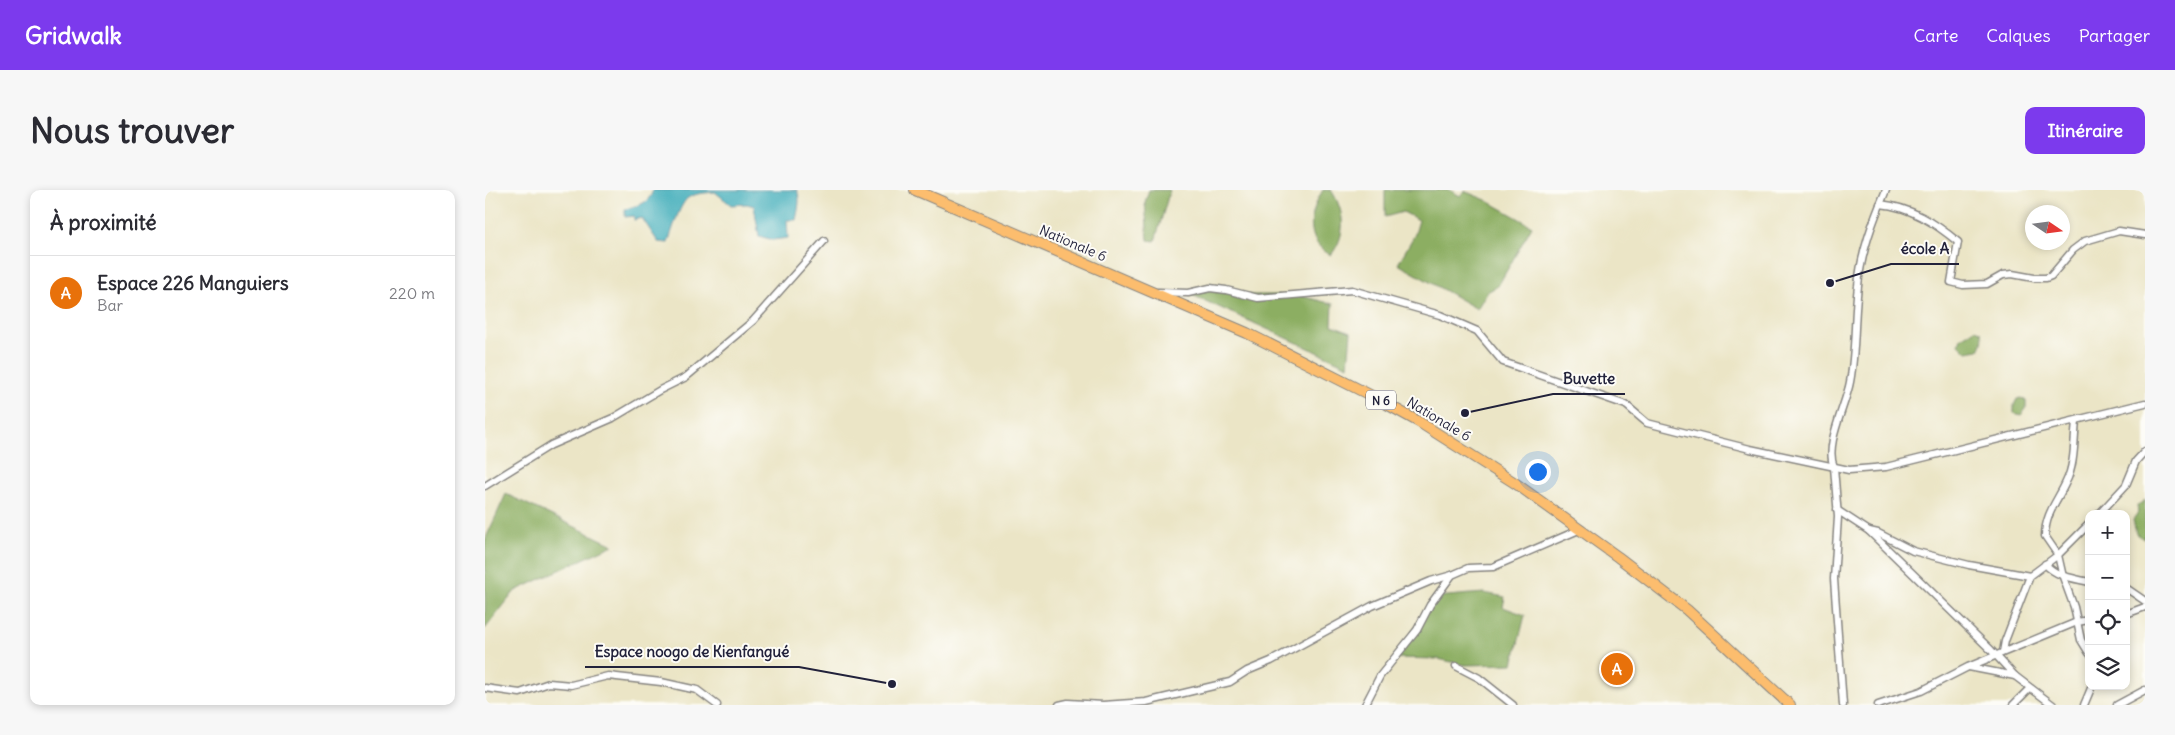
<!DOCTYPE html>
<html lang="fr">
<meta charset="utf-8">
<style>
:root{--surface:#fff;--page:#f7f7f7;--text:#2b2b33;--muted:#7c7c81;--line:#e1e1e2;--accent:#7c3aed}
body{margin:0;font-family:Delius,sans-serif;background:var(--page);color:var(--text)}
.controls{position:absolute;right:15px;bottom:15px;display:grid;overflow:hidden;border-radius:10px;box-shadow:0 2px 8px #0003}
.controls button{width:45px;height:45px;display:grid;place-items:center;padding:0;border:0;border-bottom:1px solid var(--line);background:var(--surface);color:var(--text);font:25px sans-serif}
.compass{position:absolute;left:1540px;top:15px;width:45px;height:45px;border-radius:50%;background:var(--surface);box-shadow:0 2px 8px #0003;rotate:103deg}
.you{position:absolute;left:1052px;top:281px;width:18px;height:18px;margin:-12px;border:4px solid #fff;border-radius:50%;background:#1a73e8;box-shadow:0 0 0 8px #1a73e833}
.badge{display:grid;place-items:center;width:32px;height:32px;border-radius:50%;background:var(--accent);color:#fff;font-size:16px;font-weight:700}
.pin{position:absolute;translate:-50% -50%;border:2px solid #fff;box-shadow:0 1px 5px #0006}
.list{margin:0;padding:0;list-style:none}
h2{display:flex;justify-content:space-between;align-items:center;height:65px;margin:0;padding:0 20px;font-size:21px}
h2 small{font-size:16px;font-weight:400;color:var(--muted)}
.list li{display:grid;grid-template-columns:32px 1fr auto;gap:15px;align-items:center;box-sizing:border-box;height:75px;padding:0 20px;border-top:1px solid var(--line)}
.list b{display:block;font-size:19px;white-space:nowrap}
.list p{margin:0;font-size:16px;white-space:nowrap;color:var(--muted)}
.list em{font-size:16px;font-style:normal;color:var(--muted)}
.icon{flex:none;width:28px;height:28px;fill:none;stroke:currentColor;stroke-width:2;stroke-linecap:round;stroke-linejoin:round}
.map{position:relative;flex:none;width:1660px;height:515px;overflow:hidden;border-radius:10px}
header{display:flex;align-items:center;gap:30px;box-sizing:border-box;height:70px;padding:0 25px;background:var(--accent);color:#fff}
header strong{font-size:24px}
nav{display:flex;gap:28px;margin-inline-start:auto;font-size:18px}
.intro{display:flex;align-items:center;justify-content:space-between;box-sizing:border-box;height:120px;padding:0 30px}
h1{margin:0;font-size:35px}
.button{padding:12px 22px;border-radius:10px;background:var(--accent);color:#fff;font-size:18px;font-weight:700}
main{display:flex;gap:30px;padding:0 30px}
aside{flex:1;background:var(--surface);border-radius:10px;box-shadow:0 2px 8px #0003}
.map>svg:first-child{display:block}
</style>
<header>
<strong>Gridwalk</strong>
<nav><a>Carte</a><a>Calques</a><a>Partager</a></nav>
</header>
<div class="intro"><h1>Nous trouver</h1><a class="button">Itinéraire</a></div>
<main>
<aside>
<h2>À proximité<small></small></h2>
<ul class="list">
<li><span class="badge" style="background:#e8710a">A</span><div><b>Espace 226 Manguiers</b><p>Bar</p></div><em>220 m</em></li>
</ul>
</aside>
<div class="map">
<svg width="1660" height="515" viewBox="0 0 1660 515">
<rect width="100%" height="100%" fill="#fdfcf7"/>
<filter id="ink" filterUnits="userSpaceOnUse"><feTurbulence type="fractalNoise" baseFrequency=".02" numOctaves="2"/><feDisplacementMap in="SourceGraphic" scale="10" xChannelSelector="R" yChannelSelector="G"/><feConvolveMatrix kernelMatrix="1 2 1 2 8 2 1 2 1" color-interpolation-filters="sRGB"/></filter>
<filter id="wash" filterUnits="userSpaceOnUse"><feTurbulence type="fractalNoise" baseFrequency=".0096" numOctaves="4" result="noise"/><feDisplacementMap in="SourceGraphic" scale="20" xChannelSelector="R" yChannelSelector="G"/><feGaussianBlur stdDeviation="1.12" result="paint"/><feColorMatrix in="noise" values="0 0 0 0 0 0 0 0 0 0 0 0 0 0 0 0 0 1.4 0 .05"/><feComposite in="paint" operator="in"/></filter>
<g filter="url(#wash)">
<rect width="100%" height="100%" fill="#ebe5c6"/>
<!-- forest -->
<g fill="#8cae62" stroke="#57684e">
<polygon points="664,0 685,0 670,51 663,50 660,12"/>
<path d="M 838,0 L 846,0 C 860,21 862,45 846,65 C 819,52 824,22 838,0 Z"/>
<polygon points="900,0 965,0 975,6 979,1 1001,10 1047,36 1013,96 1002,102 992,119 913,74 930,44 934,30 918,22 900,27"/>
<polygon points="725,98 756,105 812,105 848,114 847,135 866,142 863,176 703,103"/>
<path d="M 1490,139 L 1496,141 C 1499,148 1498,153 1494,160 L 1482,162 L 1474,154 L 1476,148 Z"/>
<polygon points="1537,208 1541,211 1541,219 1536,225 1529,223 1529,215 1532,209"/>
<polygon points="21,304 128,355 30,401 0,439 0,350"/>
<polygon points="1660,310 1660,349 1651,344 1648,330 1653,322 1652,316"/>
<polygon points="999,403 1020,407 1018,417 1040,425 1028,474 980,475 953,469 910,468 950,407"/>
</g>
<!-- water -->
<path fill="#3cacb9" stroke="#2f677a" d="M 168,0 L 312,0 C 316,9 313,20 311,30 L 302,30 L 303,48 L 288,50 L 274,46 L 269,16 L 262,14 L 246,15 L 230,2 C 222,3 210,3 203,8 C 194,15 187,42 183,53 L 173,52 L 157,28 L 149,30 L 149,26 L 140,27 L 140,19 C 152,16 164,14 168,0 Z"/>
</g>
<g filter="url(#ink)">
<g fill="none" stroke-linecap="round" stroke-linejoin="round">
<defs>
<g id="minor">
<path d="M 1395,14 C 1426,17 1450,33 1473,52 L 1466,92 L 1478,95 L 1502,94 L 1518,85 L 1527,84 L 1549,88 L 1561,88 L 1566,86 L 1588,60 L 1600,51 L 1634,41 L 1660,45"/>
<polyline points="673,102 703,103 725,98 741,100 773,108 867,100 955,125 992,141 1018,172 1141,215 1162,233 1265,259 1364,280 1401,277 1660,213"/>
<path d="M 1591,231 C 1589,250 1590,275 1581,292 C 1573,310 1560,324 1560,346 L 1573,365 L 1578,387 L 1589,417 L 1596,450 L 1604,463"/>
<polyline points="0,296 66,255 128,228 175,200 201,187 268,131 339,51"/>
<polyline points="1352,320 1384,341 1506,460 1530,486 1568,515"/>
<polyline points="1614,324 1641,295 1651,271 1660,261"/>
<polyline points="1384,341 1393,343 1428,361 1484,375 1545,386"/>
<path d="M 1560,374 C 1572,387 1587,388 1604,392"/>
<polyline points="1641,398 1660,411"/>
<polyline points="1641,424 1660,417"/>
<polyline points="1518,462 1520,451 1545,386 1573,365 1604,334"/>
<polyline points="971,476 994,488 1028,515"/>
<polyline points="1484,477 1530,486"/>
<polyline points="0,498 35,503 64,493 86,495 123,486 176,492 212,500 232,515"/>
<polyline points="574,515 583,513 618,515 661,512 745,492 762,481 786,471 887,416 946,391 967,385"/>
<polyline points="880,515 895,486 932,440 945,415 967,385 983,378 1008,377 1096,339"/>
<path d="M 1358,515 L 1349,389 L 1353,327 L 1349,277 C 1339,255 1361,215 1365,192 C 1371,161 1369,127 1373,96 C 1376,62 1388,31 1401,0"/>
<polyline points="1393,515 1436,501 1483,477 1592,432 1604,430"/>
<polyline points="1528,515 1545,498"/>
<polyline points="1599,515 1607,496"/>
<polyline points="1632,515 1660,500"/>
</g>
<polyline id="primary" points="430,0 762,143 889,207 934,232 1030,293 1133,367 1202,420 1305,515"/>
</defs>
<!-- minor casing -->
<use href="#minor" stroke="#868480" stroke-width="9"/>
<!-- primary casing -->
<use href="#primary" stroke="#868480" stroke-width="12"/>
<!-- minor -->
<use href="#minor" stroke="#fff" stroke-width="6"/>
<!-- primary -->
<use href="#primary" stroke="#fcbd6e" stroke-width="10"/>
</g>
</g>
<g text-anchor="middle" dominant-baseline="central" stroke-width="4" stroke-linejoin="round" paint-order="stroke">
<!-- shield labels -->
<rect fill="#fdfcf7" stroke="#646373" stroke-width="1" x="881" y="200.5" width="30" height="19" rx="4"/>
<g font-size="12" font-weight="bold" fill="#22223b">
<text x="896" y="210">N 6</text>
</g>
<!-- street labels -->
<g font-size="14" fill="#22223b" stroke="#fdfcf7">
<text transform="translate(588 53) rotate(23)">Nationale 6</text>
<text transform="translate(954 229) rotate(31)">Nationale 6</text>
</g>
</g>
<!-- callouts -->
<path fill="none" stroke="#22223b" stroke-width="2" d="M1345 93L1406 74H1474M980 223L1068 204H1140M407 494L314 477H100"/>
<g fill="#22223b" stroke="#fdfcf7" stroke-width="2">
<circle cx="1345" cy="93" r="5"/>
<circle cx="980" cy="223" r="5"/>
<circle cx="407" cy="494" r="5"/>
</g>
<g font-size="15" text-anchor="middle" font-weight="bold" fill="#22223b" stroke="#fdfcf7" stroke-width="4" stroke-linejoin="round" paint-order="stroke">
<text x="1440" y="64">école A</text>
<text x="1104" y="194">Buvette</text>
<text x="207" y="467">Espace noogo de Kienfangué</text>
</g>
</svg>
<div class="controls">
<button>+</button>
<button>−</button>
<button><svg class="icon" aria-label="locate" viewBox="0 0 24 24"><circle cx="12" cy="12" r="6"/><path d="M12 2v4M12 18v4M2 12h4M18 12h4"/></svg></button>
<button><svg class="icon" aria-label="layers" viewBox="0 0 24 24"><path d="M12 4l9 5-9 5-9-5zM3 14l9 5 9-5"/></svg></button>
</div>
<svg class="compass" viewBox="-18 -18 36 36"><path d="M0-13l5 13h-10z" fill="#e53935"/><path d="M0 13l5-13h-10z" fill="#7c7c81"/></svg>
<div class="you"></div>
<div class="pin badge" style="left:1132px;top:479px;background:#e8710a">A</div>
</div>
</main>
